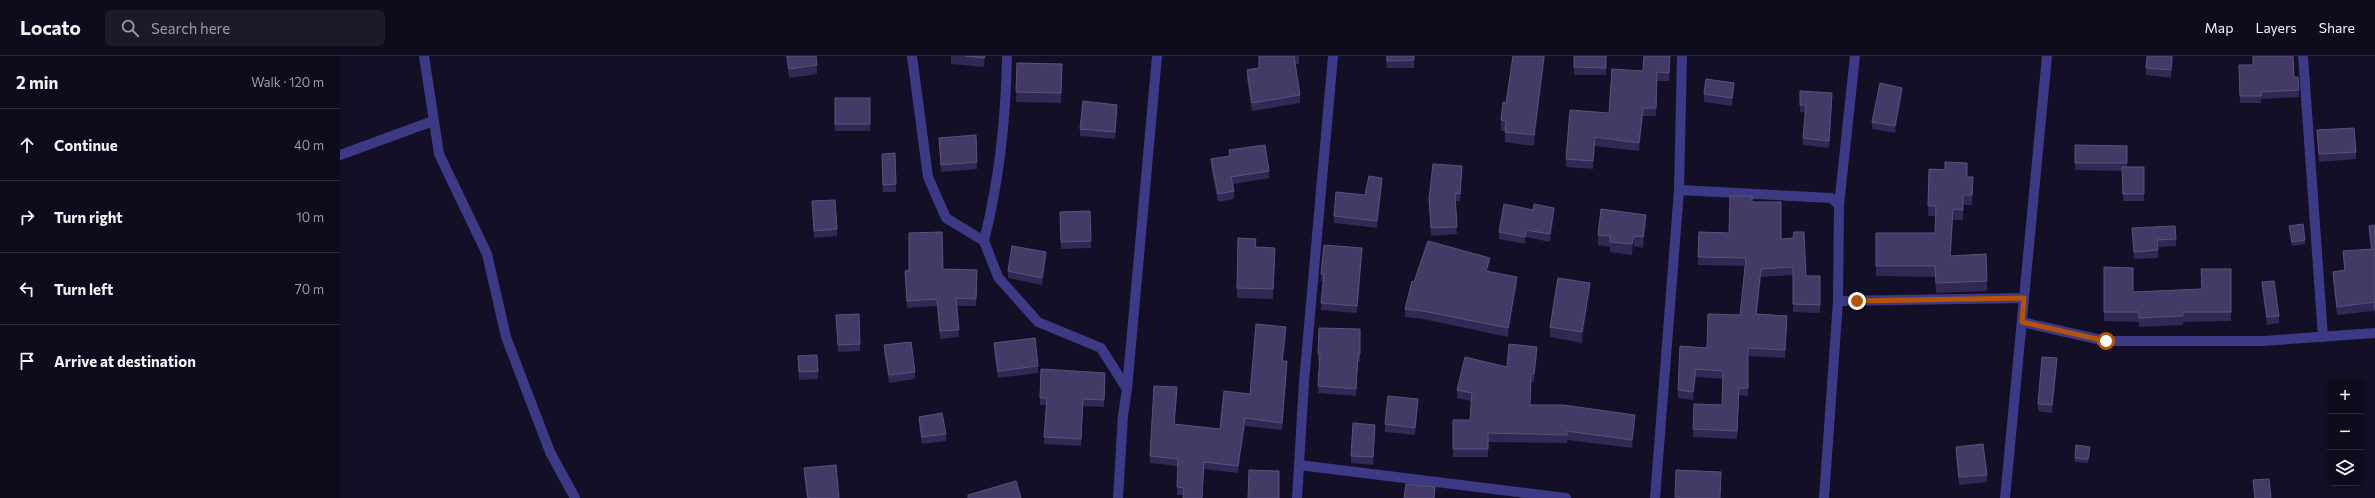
<!DOCTYPE html>
<meta charset="utf-8">
<style>
:root{--surface:#0e0b1c;--page:#1c1929;--text:#f1f3f6;--muted:#9b9ba3;--line:#2e2b3b}
body{margin:0;font-family:Commissioner,sans-serif;background:var(--page);color:var(--text)}
.controls{position:absolute;right:12px;bottom:12px;display:grid;overflow:hidden;border-radius:6px;box-shadow:0 2px 6px #0003}
.controls button{width:36px;height:36px;display:grid;place-items:center;padding:0;border:0;border-bottom:1px solid var(--line);background:var(--surface);color:var(--text);font:20px sans-serif}
.stop{position:absolute;width:12px;height:12px;margin:-9px;border:3px solid #b45309;border-radius:50%;background:#fff}
.stop.end{background:#b45309;border-color:#fff;box-shadow:0 1px 4px #0008}
.list{margin:0;padding:0;list-style:none}
h2{display:flex;justify-content:space-between;align-items:center;height:52px;margin:0;padding:0 16px;font-size:17px}
h2 small{font-size:13px;font-weight:400;color:var(--muted)}
.list li{display:grid;grid-template-columns:26px 1fr auto;gap:12px;align-items:center;box-sizing:border-box;height:72px;padding:0 16px;border-top:1px solid var(--line)}
.list b{display:block;font-size:15px;white-space:nowrap}
.list em{font-size:13px;font-style:normal;color:var(--muted)}
.icon{flex:none;width:22px;height:22px;fill:none;stroke:currentColor;stroke-width:2;stroke-linecap:round;stroke-linejoin:round}
.map{position:relative;flex:none;width:2035px;height:442px;overflow:hidden}
header{display:flex;align-items:center;gap:24px;box-sizing:border-box;height:56px;padding:0 20px;background:var(--surface);border-bottom:1px solid var(--line)}
header strong{font-size:19px}
nav{display:flex;gap:22px;margin-inline-start:auto;font-size:14px}
.search{width:280px;height:36px;background:var(--page);display:flex;align-items:center;gap:10px;box-sizing:border-box;padding:0 14px;border-radius:6px;color:var(--muted);font-size:15px}
main{display:flex}
aside{flex:1;background:var(--surface)}
.map>svg:first-child{display:block}
</style>
<header>
<strong>Locato</strong>
<div class="search"><svg class="icon" aria-label="search" viewBox="0 0 24 24"><circle cx="10" cy="10" r="6"/><path d="M15 15l6 6"/></svg>Search here</div>
<nav><a>Map</a><a>Layers</a><a>Share</a></nav>
</header>
<main>
<aside>
<h2>2 min<small>Walk · 120 m</small></h2>
<ul class="list">
<li><svg class="icon" aria-label="ahead" viewBox="0 0 24 24"><path d="M12 20V5M6 11l6-6 6 6"/></svg><div><b>Continue</b></div><em>40 m</em></li>
<li><svg class="icon" aria-label="right" viewBox="0 0 24 24"><path d="M7 20v-9h11M14 6l5 5-5 5"/></svg><div><b>Turn right</b></div><em>10 m</em></li>
<li><svg class="icon" aria-label="left" viewBox="0 0 24 24"><path d="M17 20v-9H6M10 6l-5 5 5 5"/></svg><div><b>Turn left</b></div><em>70 m</em></li>
<li><svg class="icon" aria-label="arrive" viewBox="0 0 24 24"><path d="M6 21V4h12l-3 4 3 4H6"/></svg><div><b>Arrive at destination</b></div></li>
</ul>
</aside>
<div class="map">
<svg width="2035" height="442" viewBox="0 0 2035 442">
<rect width="100%" height="100%" fill="#130f26"/>
<g fill="none" stroke-linecap="round" stroke-linejoin="round">
<!-- minor -->
<g stroke="#3d3a85" stroke-width="10">
<polyline points="84,0 99,98 147,198 166,281 210,396 235,442"/>
<polyline points="572,0 588,121 606,162 644,185 658,221 698,266 761,292 787,333 783,359 778,442"/>
<polyline points="1963,0 1983,281"/>
<polyline points="0,99 93,65"/>
<polyline points="1339,134 1491,142 1499,149 1498,245 1484,442"/>
<polyline points="1499,149 1515,0"/>
<path d="M 644,185 C 659,125 666,62 667,0"/>
<polyline points="1498,245 1684,242"/>
<polyline points="1682,266 1766,285 1923,285 2035,277"/>
<polyline points="787,333 817,0"/>
<polyline points="959,409 1226,442"/>
<polyline points="957,442 964,326 993,0"/>
<polyline points="1315,442 1339,134 1342,0"/>
</g>
<!-- tertiary -->
<polyline stroke="#3d3a85" stroke-width="10" points="1665,442 1707,0"/>
</g>
<!-- wall -->
<g fill="#312854">
<polygon points="446,0 476,0 477,9 477,18 449,22"/>
<polygon points="611,0 646,0 644,11 611,8"/>
<polygon points="919,0 959,0 959,8 955,8 960,39 960,47 912,55 907,23 907,14 919,12"/>
<polygon points="1046,0 1074,0 1074,12 1047,12"/>
<polygon points="1205,0 1194,90 1165,86 1165,75 1161,75 1161,64 1166,47"/>
<rect x="1234" y="0" width="32" height="19"/>
<polygon points="1304,0 1330,0 1329,25 1317,25 1316,60 1303,60 1299,95 1255,90 1253,113 1226,111 1226,103 1269,57 1303,15"/>
<polygon points="1833,0 1831,22 1806,19 1806,12"/>
<polygon points="677,7 722,8 721,47 676,46"/>
<polygon points="1899,9 1954,21 1959,34 1959,41 1921,43 1921,47 1900,47"/>
<polygon points="1394,34 1392,50 1364,46 1364,38"/>
<polygon points="1562,39 1555,77 1532,73 1532,66"/>
<rect x="495" y="42" width="35" height="33"/>
<polygon points="1492,44 1489,92 1463,89 1463,82 1466,57 1460,56 1460,49"/>
<polygon points="777,56 775,83 740,80 740,73"/>
<polygon points="1977,74 2016,96 2016,103 1979,106"/>
<polygon points="599,82 637,106 637,113 601,116"/>
<polygon points="1735,89 1787,90 1787,111 1804,111 1804,145 1783,145 1782,115 1735,114"/>
<polygon points="889,94 929,115 929,122 893,128 894,135 894,143 878,146 871,111 871,103 889,100"/>
<polygon points="542,98 556,128 556,136 543,136"/>
<polygon points="1589,113 1605,114 1627,121 1633,121 1632,149 1623,149 1623,164 1613,164 1611,200 1647,225 1647,235 1596,237 1595,221 1536,220 1536,177 1595,177 1595,160 1588,160"/>
<polygon points="1122,118 1120,145 1115,145 1117,178 1091,180 1089,143"/>
<polygon points="1042,129 1037,172 994,167 994,160 1025,139"/>
<polygon points="472,145 497,173 497,180 474,182"/>
<polygon points="1412,146 1441,183 1466,220 1480,220 1480,257 1453,256 1453,219 1421,221 1417,258 1447,267 1445,302 1408,300 1408,340 1399,339 1397,383 1353,381 1353,373 1382,349 1383,323 1356,321 1353,344 1338,342 1338,334 1367,292 1400,259 1405,210 1358,209 1359,176 1389,177"/>
<polygon points="750,155 751,192 721,193 720,156"/>
<polygon points="1214,160 1210,186 1186,181 1185,188 1159,183 1159,176"/>
<polygon points="2035,169 2035,261 2034,255 1997,259 1993,224 1993,216 2004,215 2003,195 2031,193 2029,178 2029,170"/>
<polygon points="1306,170 1303,192 1294,190 1292,199 1270,196 1270,191 1258,189 1258,179"/>
<polygon points="1949,170 1965,184 1965,188 1952,190"/>
<polygon points="1792,172 1836,183 1836,190 1818,191 1818,202 1794,203"/>
<polygon points="916,191 935,202 933,243 897,242 897,232"/>
<polygon points="1022,200 1017,257 981,254 983,225 981,225 981,218"/>
<polygon points="706,203 702,229 668,222 668,215"/>
<polygon points="1150,210 1148,216 1177,229 1168,281 1083,263 1065,261 1065,253 1074,226"/>
<polygon points="1764,211 1793,236 1861,233 1891,213 1891,265 1843,266 1843,269 1799,271 1799,266 1764,265"/>
<polygon points="603,213 637,214 636,250 616,250 619,281 600,283 597,250 567,252 565,215"/>
<polygon points="1922,226 1939,260 1939,267 1927,269 1922,233"/>
<polygon points="1250,238 1242,287 1210,281 1210,271"/>
<polygon points="496,259 520,288 520,295 498,296"/>
<polygon points="979,272 1020,273 1020,306 1018,306 1016,340 978,337 980,305 978,305"/>
<polygon points="946,278 943,305 947,313 942,374 905,370 898,417 864,413 843,439 837,439 838,410 810,407 810,400 837,339 835,368 880,373 910,338"/>
<polygon points="654,287 698,310 698,317 658,322 654,294"/>
<polygon points="544,289 575,316 575,323 549,327 544,296"/>
<polygon points="1197,299 1194,326 1191,326 1190,349 1295,367 1292,392 1227,384 1227,387 1148,386 1148,401 1113,401 1113,364 1130,364 1131,345 1117,342 1117,334 1167,311"/>
<polygon points="458,300 478,315 478,323 459,324"/>
<polygon points="1717,310 1712,357 1698,355 1698,348"/>
<polygon points="765,324 764,351 743,350 741,390 704,388 706,349 700,349 700,342"/>
<polygon points="1078,350 1075,379 1045,376 1045,368"/>
<polygon points="579,361 606,378 606,385 582,388 579,368"/>
<polygon points="1035,376 1033,409 1011,407 1011,400"/>
<polygon points="1616,391 1647,419 1647,426 1619,429 1616,398"/>
<polygon points="1750,395 1748,407 1735,406 1735,402"/>
<polygon points="464,412 499,442 467,442 464,420"/>
<polygon points="1913,424 1931,442 1914,442"/>
</g>
<!-- shaded-wall -->
<g fill="#1d163a">
<polygon points="645,0 646,0 644,11 644,2"/>
<polygon points="1204,0 1205,0 1194,90 1194,79"/>
<polygon points="1832,0 1833,0 1831,22 1831,14"/>
<polygon points="1394,27 1394,34 1392,50 1392,42"/>
<polygon points="1562,32 1562,39 1555,77 1555,70"/>
<polygon points="1492,37 1492,44 1489,92 1489,85"/>
<polygon points="777,49 777,56 775,83 775,76"/>
<polygon points="1303,52 1303,60 1299,95 1299,87"/>
<polygon points="1255,81 1255,90 1253,113 1253,105"/>
<polygon points="1122,110 1122,118 1120,145 1120,138"/>
<polygon points="1042,122 1042,129 1037,172 1037,165"/>
<polygon points="1214,152 1214,160 1210,186 1210,178"/>
<polygon points="1613,153 1613,164 1610,210 1610,200"/>
<polygon points="1306,159 1306,170 1303,192 1303,181"/>
<polygon points="1186,174 1186,181 1185,188 1185,181"/>
<polygon points="1294,180 1294,190 1292,199 1292,188"/>
<polygon points="1022,192 1022,200 1017,257 1017,250"/>
<polygon points="706,196 706,203 702,229 702,222"/>
<polygon points="1150,202 1150,210 1146,224 1146,215"/>
<polygon points="1421,213 1421,221 1416,265 1416,258"/>
<polygon points="1177,221 1177,229 1168,281 1168,272"/>
<polygon points="1250,227 1250,238 1242,287 1242,276"/>
<polygon points="1447,260 1447,267 1445,302 1445,294"/>
<polygon points="946,271 946,278 942,312 942,305"/>
<polygon points="1197,291 1197,299 1194,326 1194,318"/>
<polygon points="1018,298 1018,306 1016,340 1016,333"/>
<polygon points="1717,302 1717,310 1712,357 1712,349"/>
<polygon points="947,305 947,313 942,374 942,367"/>
<polygon points="1356,313 1356,321 1353,344 1353,336"/>
<polygon points="837,331 837,339 834,375 834,368"/>
<polygon points="743,343 743,350 741,390 741,383"/>
<polygon points="1078,343 1078,350 1075,379 1075,372"/>
<polygon points="1295,359 1295,367 1292,392 1292,384"/>
<polygon points="905,362 905,370 898,417 898,410"/>
<polygon points="1035,369 1035,376 1033,409 1033,401"/>
</g>
<!-- building -->
<g fill="#433a66" stroke="#5a527e">
<polygon points="447,0 476,0 477,9 449,13"/>
<polygon points="625,0 645,0 644,2"/>
<polygon points="919,0 954,0 960,39 912,47 907,14 919,12"/>
<polygon points="1047,0 1074,0 1074,4 1047,5"/>
<polygon points="1173,0 1204,0 1194,79 1165,76 1166,65 1161,64 1163,46 1166,47"/>
<polygon points="1234,0 1266,0 1266,12 1234,11"/>
<polygon points="1304,0 1330,0 1329,17 1317,16 1316,52 1303,52 1299,87 1255,81 1253,105 1226,103 1230,54 1269,57 1272,13 1303,15"/>
<polygon points="1807,0 1832,0 1831,14 1806,12"/>
<polygon points="1913,0 1953,0 1954,21 1958,21 1959,34 1921,36 1921,40 1900,40 1899,9 1913,9"/>
<polygon points="677,7 722,8 721,37 676,36"/>
<polygon points="1366,23 1394,27 1392,42 1364,38"/>
<polygon points="1540,27 1562,32 1555,70 1532,66"/>
<polygon points="1460,35 1492,37 1489,85 1463,82 1466,49 1460,49"/>
<rect x="495" y="42" width="35" height="26"/>
<polygon points="743,45 777,49 775,76 740,73"/>
<polygon points="2014,72 2016,96 1979,98 1977,74"/>
<polygon points="636,79 637,106 601,109 599,82"/>
<polygon points="925,89 929,115 891,121 894,135 878,138 871,103 890,100 889,94"/>
<polygon points="1735,89 1787,90 1787,107 1735,107"/>
<polygon points="555,97 556,128 543,129 542,98"/>
<polygon points="1605,106 1627,107 1627,121 1633,121 1632,139 1623,139 1623,154 1613,153 1610,200 1646,198 1647,225 1596,227 1595,210 1536,210 1536,177 1595,177 1596,150 1588,150 1589,113 1605,114"/>
<polygon points="1093,108 1122,110 1120,138 1115,137 1117,171 1091,172 1089,143"/>
<polygon points="1782,111 1804,111 1804,138 1783,138"/>
<polygon points="1029,120 1042,122 1037,165 994,160 996,136 1025,139"/>
<polygon points="1390,140 1412,140 1412,146 1441,146 1441,183 1453,182 1454,176 1464,176 1466,220 1480,220 1480,249 1453,248 1453,211 1421,213 1416,258 1447,260 1445,294 1408,292 1408,332 1399,332 1397,375 1353,373 1354,348 1382,349 1383,315 1356,313 1353,336 1338,334 1340,290 1367,292 1368,258 1400,259 1406,202 1358,201 1359,176 1389,177"/>
<polygon points="495,144 497,173 474,175 472,145"/>
<polygon points="1164,148 1193,154 1194,148 1214,152 1210,178 1186,174 1185,181 1159,176"/>
<polygon points="1261,153 1306,159 1303,181 1294,180 1292,188 1270,186 1270,180 1258,179"/>
<polygon points="750,155 751,185 721,186 720,156"/>
<polygon points="1963,168 1965,184 1952,186 1949,170"/>
<polygon points="2035,169 2035,253 2034,246 1997,251 1993,216 2005,214 2003,195 2032,193 2029,170"/>
<polygon points="1835,170 1836,183 1817,184 1818,194 1794,196 1792,172"/>
<polygon points="602,176 603,213 637,214 636,243 616,242 619,274 600,275 597,243 567,245 565,215 569,214 569,177"/>
<polygon points="898,182 916,183 915,191 935,192 933,233 897,232"/>
<polygon points="1088,185 1150,202 1146,215 1177,221 1168,272 1083,255 1065,253 1072,225 1074,226"/>
<polygon points="984,189 1022,192 1017,250 981,247 984,218 981,218"/>
<polygon points="672,190 706,196 702,222 668,215"/>
<polygon points="1764,211 1793,212 1793,236 1862,233 1861,213 1891,213 1891,256 1843,256 1843,260 1799,262 1799,256 1764,256"/>
<polygon points="1218,222 1250,227 1242,276 1210,271"/>
<polygon points="1934,225 1939,260 1927,261 1922,226"/>
<polygon points="519,258 520,288 498,289 496,259"/>
<polygon points="916,268 946,271 942,305 947,305 942,367 905,362 898,410 864,406 862,442 843,442 844,432 837,431 838,403 810,400 814,330 837,331 834,368 880,373 884,335 910,338"/>
<polygon points="979,272 1020,273 1020,298 1018,298 1016,333 978,330 980,298 978,298"/>
<polygon points="695,282 698,310 658,315 654,287"/>
<polygon points="571,286 575,316 549,319 544,289"/>
<polygon points="1169,288 1197,291 1194,318 1191,318 1190,349 1223,349 1295,359 1292,384 1227,375 1227,379 1148,377 1148,393 1113,393 1113,364 1130,364 1132,337 1117,334 1125,301 1167,311"/>
<polygon points="477,299 478,315 459,316 458,300"/>
<polygon points="1702,301 1717,302 1712,349 1698,348"/>
<polygon points="701,313 765,317 764,344 743,343 741,383 704,381 707,342 700,342"/>
<polygon points="1048,340 1078,343 1075,372 1045,368"/>
<polygon points="602,357 606,378 582,381 579,361"/>
<polygon points="1013,367 1035,369 1033,401 1011,400"/>
<polygon points="1643,388 1647,419 1619,421 1616,391"/>
<polygon points="1736,389 1750,391 1748,403 1735,402"/>
<polygon points="496,409 499,442 468,442 464,412"/>
<polygon points="909,414 939,415 939,442 908,442"/>
<polygon points="1336,414 1381,416 1380,442 1339,442 1339,441 1335,441"/>
<polygon points="1929,423 1931,442 1915,442 1913,424"/>
<polygon points="676,425 681,442 628,442 628,439"/>
<polygon points="1066,428 1095,431 1094,442 1064,442"/>
</g>
<g fill="none" stroke-linecap="round" stroke-linejoin="round">
<!-- route -->
<polyline stroke="#b45309" stroke-width="5" points="1517,245 1684,242 1682,266 1766,285"/>
</g>
</svg>
<div class="controls">
<button>+</button>
<button>−</button>
<button><svg class="icon" aria-label="layers" viewBox="0 0 24 24"><path d="M12 4l9 5-9 5-9-5zM3 14l9 5 9-5"/></svg></button>
</div>
<div class="stop" style="left:1766px;top:285px"></div>
<div class="stop end" style="left:1517px;top:245px"></div>
</div>
</main>
